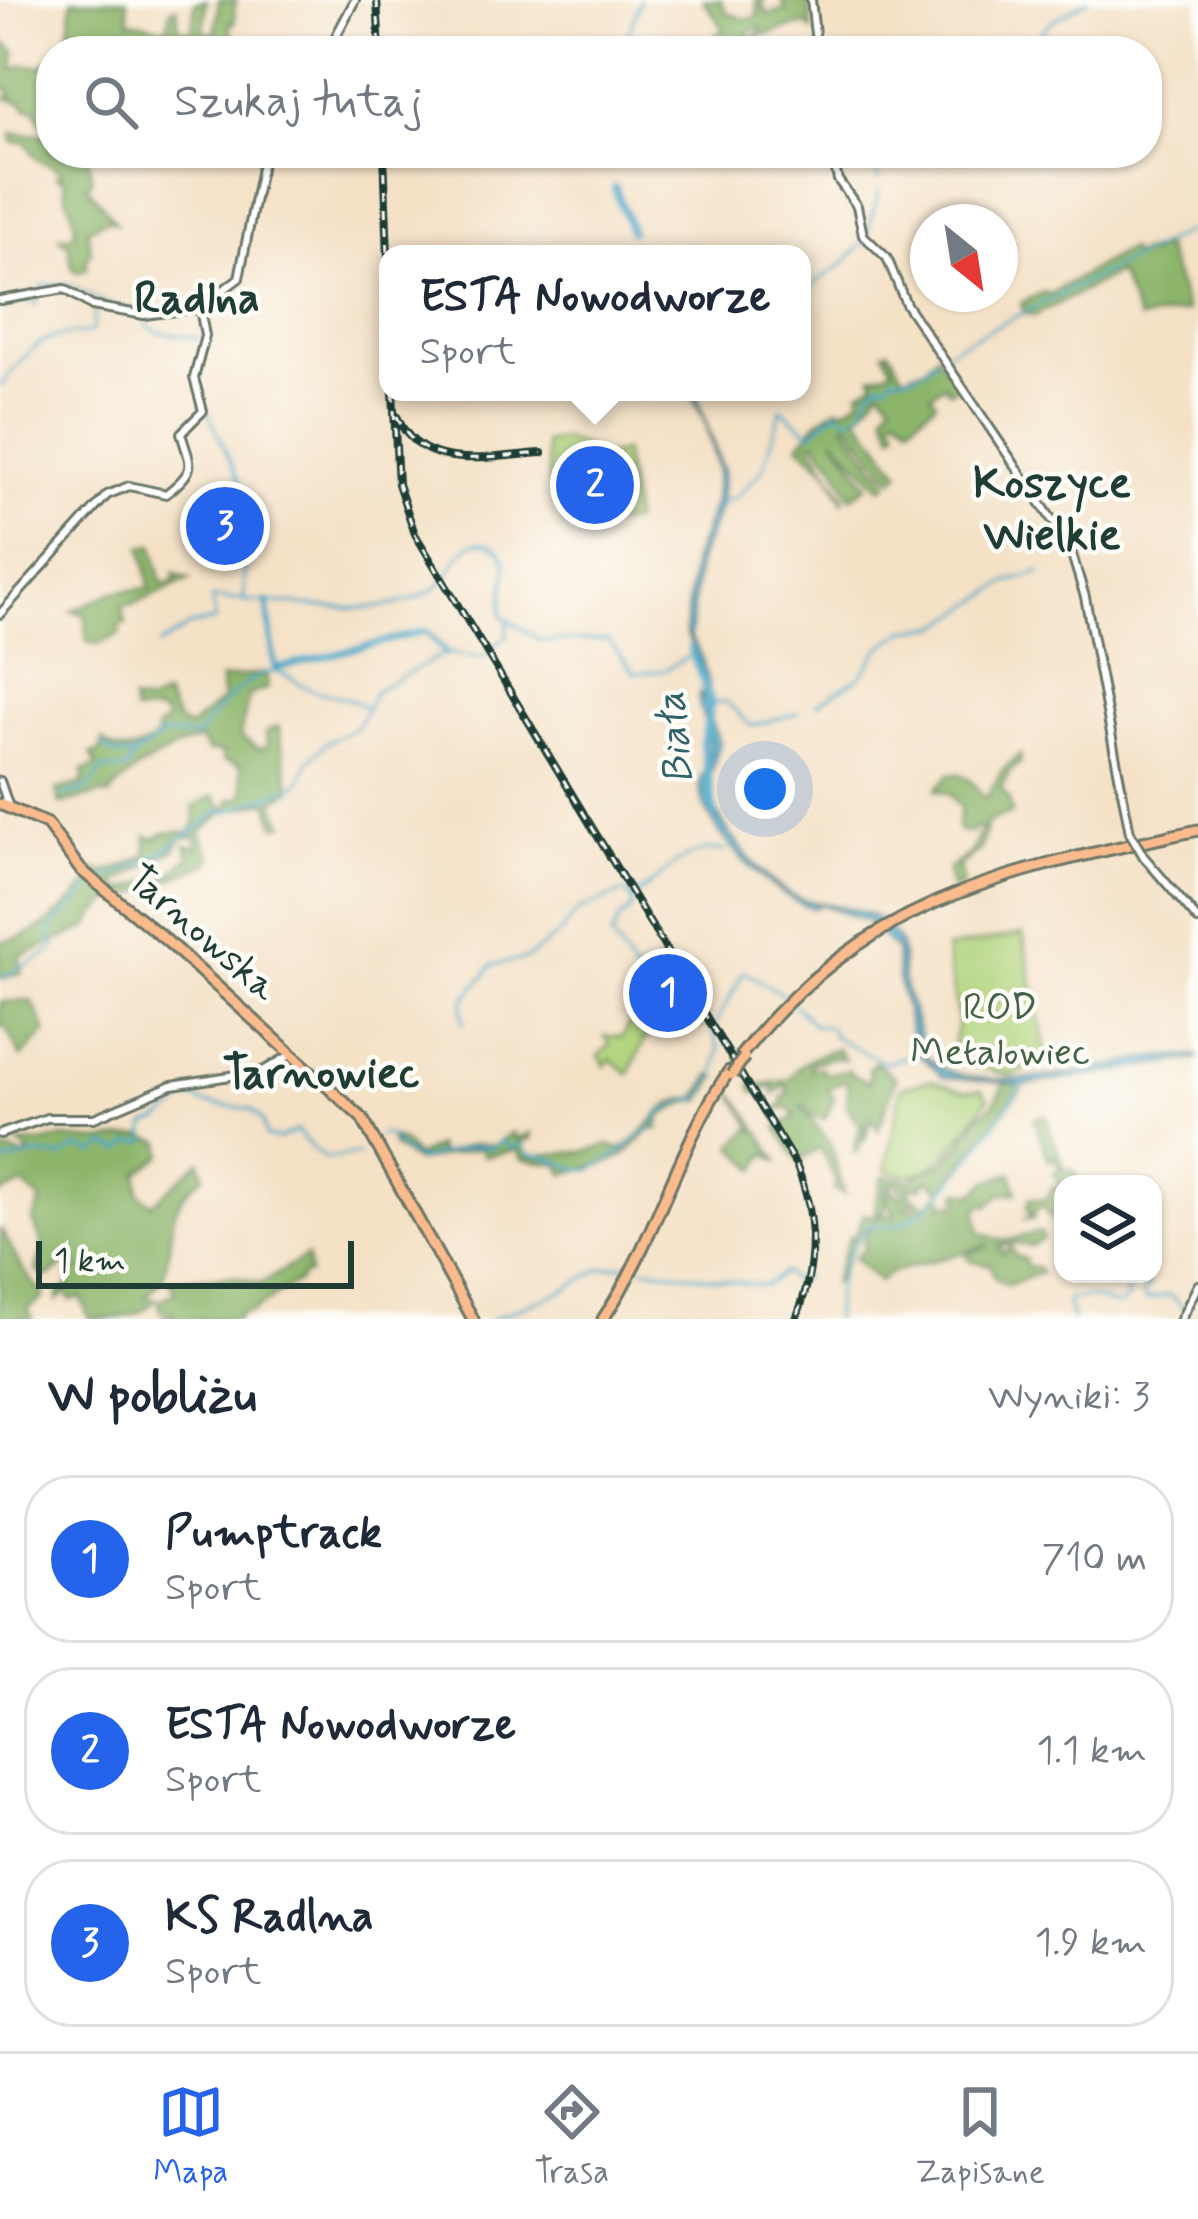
<!DOCTYPE html>
<html lang="pl">
<meta charset="utf-8">
<style>
:root{--surface:#fff;--page:#f6f6f7;--text:#1f2937;--muted:#747a83;--line:#e0e1e3;--accent:#2563eb}
body{margin:0;font-family:Mynerve,sans-serif;background:var(--page);color:var(--text)}
.controls{position:absolute;right:36px;bottom:36px;display:grid;overflow:hidden;border-radius:24px;box-shadow:0 3px 9px #0004}
.controls button{width:108px;height:108px;display:grid;place-items:center;padding:0;border:0;border-bottom:3px solid var(--line);background:var(--surface);color:var(--text);font:60px sans-serif}
.compass{position:absolute;left:910px;top:204px;width:108px;height:108px;border-radius:50%;background:var(--surface);box-shadow:0 3px 9px #0004;rotate:150deg}
.scale{position:absolute;left:36px;bottom:30px;width:318px;box-sizing:border-box;padding-left:12px;border:6px solid #1f3d34;border-top:0;font-size:33px;line-height:42px;white-space:nowrap;color:#1f3d34;-webkit-text-stroke:9px #fdfcf7;paint-order:stroke}
.you{position:absolute;left:765px;top:789px;width:42px;height:42px;margin:-30px;border:9px solid #fff;border-radius:50%;background:#1a73e8;box-shadow:0 0 0 18px #1a73e833}
.badge{display:grid;place-items:center;width:78px;height:78px;border-radius:50%;background:var(--accent);color:#fff;font-size:39px;font-weight:700}
.pin{position:absolute;translate:-50% -50%;border:6px solid #fff;box-shadow:0 3px 12px #0006}
.popup{position:absolute;left:379px;top:245px;width:432px;height:156px;box-sizing:border-box;display:grid;place-content:center;border-radius:24px;background:var(--surface);filter:drop-shadow(0 3px 9px #0005);font-size:39px;white-space:nowrap;color:var(--muted)}
.popup b{font-size:45px;color:var(--text)}
.popup::after{content:'';position:absolute;left:50%;top:100%;margin-left:-24px;border:24px solid transparent;border-top-color:var(--surface)}
.list{margin:0;padding:0;list-style:none}
h2{display:flex;justify-content:space-between;align-items:center;height:156px;margin:0;padding:0 48px;font-size:51px}
h2 small{font-size:39px;font-weight:400;color:var(--muted)}
.list li{display:grid;grid-template-columns:78px 1fr auto;gap:36px;align-items:center;box-sizing:border-box;height:168px;margin:0 24px 24px;padding:0 24px;border:3px solid var(--line);border-radius:48px}
.list b{display:block;font-size:45px;white-space:nowrap}
.list p{margin:0;font-size:39px;white-space:nowrap;color:var(--muted)}
.list em{font-size:39px;font-style:normal;color:var(--muted)}
.icon{flex:none;width:66px;height:66px;fill:none;stroke:currentColor;stroke-width:2;stroke-linecap:round;stroke-linejoin:round}
.map{position:relative;flex:none;width:1198px;height:1319px;overflow:hidden}
.search{position:absolute;background:var(--surface);box-shadow:0 3px 9px #0004;left:36px;right:36px;top:36px;height:132px;display:flex;align-items:center;gap:30px;box-sizing:border-box;padding:0 42px;border-radius:48px;color:var(--muted);font-size:45px}
.sheet{height:732px;background:var(--surface)}
nav{display:flex;justify-content:space-around;align-items:center;box-sizing:border-box;height:168px;border-top:3px solid var(--line);background:var(--surface);font-size:33px;color:var(--muted)}
nav a{display:grid;justify-items:center;gap:6px}
nav .on{color:var(--accent)}
.map>svg:first-child{display:block}
</style>
<div class="map">
<svg width="1198" height="1319" viewBox="0 0 1198 1319">
<rect width="100%" height="100%" fill="#fdfcf7"/>
<filter id="ink" filterUnits="userSpaceOnUse"><feTurbulence type="fractalNoise" baseFrequency=".00833" numOctaves="2"/><feDisplacementMap in="SourceGraphic" scale="24" xChannelSelector="R" yChannelSelector="G"/><feConvolveMatrix kernelMatrix="1 2 1 2 8 2 1 2 1" color-interpolation-filters="sRGB"/></filter>
<filter id="wash" filterUnits="userSpaceOnUse"><feTurbulence type="fractalNoise" baseFrequency=".004" numOctaves="4" result="noise"/><feDisplacementMap in="SourceGraphic" scale="48" xChannelSelector="R" yChannelSelector="G"/><feGaussianBlur stdDeviation="2.7" result="paint"/><feColorMatrix in="noise" values="0 0 0 0 0 0 0 0 0 0 0 0 0 0 0 0 0 1.4 0 .05"/><feComposite in="paint" operator="in"/></filter>
<g filter="url(#wash)">
<rect width="100%" height="100%" fill="#f4e1c6"/>
<!-- green -->
<g fill="#b1d37b" stroke="#688858" stroke-width="3">
<polygon points="564,439 582,446 596,460 623,451 634,521 576,530 561,483 550,488 545,443"/>
<polygon points="1023,934 1047,1058 1011,1076 950,1059 958,1022 946,949"/>
<polygon points="663,960 702,1027 694,1021 675,1030 666,1029 662,1033 647,1035 629,1074 611,1059 605,1066 599,1055 610,1045 605,1036 622,1037 636,1011 632,995 642,989 638,972"/>
<path d="M 931,1080 L 964,1091 L 981,1089 L 988,1099 C 967,1127 930,1197 886,1169 L 901,1087 Z"/>
</g>
<!-- forest -->
<g fill="#8cb56b" stroke="#567950" stroke-width="3" fill-rule="evenodd">
<path d="M 72,0 L 127,0 L 129,21 C 143,21 155,29 168,28 L 170,10 L 177,7 L 179,29 L 192,31 L 195,3 L 206,0 L 204,32 L 215,34 L 219,0 L 235,0 L 234,23 L 229,23 L 232,37 L 246,40 L 249,47 L 129,43 L 111,45 L 109,51 L 70,51 L 77,44 L 76,37 L 69,37 Z"/>
<polygon points="703,0 721,0 726,12 744,19 758,16 756,0 762,0 766,14 785,10 782,0 808,0 812,30 805,24 755,37 762,28 756,27 746,35 757,41 760,51 715,45 715,35 725,30"/>
<polygon points="0,38 15,52 13,70 22,65 43,66 51,58 51,120 42,123 34,108 27,109 23,103 3,97 12,98 9,89 0,86"/>
<path d="M 12,133 L 51,135 L 51,153 L 94,153 L 88,157 L 92,181 L 86,185 L 116,222 L 106,219 L 87,230 L 91,251 L 86,260 L 87,269 L 78,272 L 72,268 L 68,242 L 62,242 L 60,237 L 74,235 C 79,214 63,202 65,181 L 56,176 L 61,174 L 60,170 L 37,159 L 26,142 L 13,142 Z"/>
<polygon points="1164,247 1187,311 1139,320 1118,273 1034,316 1025,313 1021,303 1044,292 1048,295 1129,249 1132,256 1144,251 1146,255"/>
<polygon points="889,350 904,376 927,366 937,354 959,385 950,391 944,384 931,394 936,402 910,424 898,414 893,418 898,429 893,433 885,412 892,401 881,388 858,416 901,473 892,479 849,423 845,425 888,483 881,488 834,437 868,485 851,497 834,464 815,441 811,443 844,497 843,501 829,472 799,445 817,422 837,407 844,409 861,398 859,391 875,382 872,376 893,369 884,351"/>
<polygon points="153,545 162,584 176,581 174,573 190,579 132,605 122,605 126,624 118,627 120,634 98,644 87,642 85,614 72,611 114,592 150,588 142,547"/>
<path d="M 266,673 L 268,688 L 249,695 L 240,736 L 258,749 L 267,747 L 266,732 L 278,726 L 291,790 L 273,801 L 284,824 L 276,826 L 268,801 L 224,812 L 200,832 L 212,858 L 209,863 L 133,895 L 118,894 L 94,916 L 90,926 L 19,957 L 22,973 L 0,979 L 0,941 C 40,940 77,899 98,869 L 103,873 L 124,867 L 147,854 L 147,836 L 156,839 L 163,833 L 190,832 L 196,822 L 193,806 L 214,796 L 221,806 L 228,808 L 230,799 L 244,796 L 240,765 L 223,760 L 222,752 L 208,751 L 201,740 C 173,745 123,774 110,796 L 102,794 L 60,804 L 57,790 L 84,783 L 83,770 L 94,768 L 96,764 L 91,754 L 100,752 L 103,741 C 120,757 137,752 156,739 L 157,729 L 166,722 L 165,716 L 157,712 L 134,713 L 132,701 L 148,704 L 165,696 L 177,721 L 189,728 L 222,700 L 221,679 ZM 195,836 L 199,848 L 186,845 L 190,856 L 175,871 L 124,890 L 114,884 L 175,849 L 182,838 Z"/>
<path d="M 1020,754 L 1021,762 L 1009,772 L 1001,789 L 1009,799 L 1012,813 L 988,822 L 980,850 L 959,867 L 963,885 L 951,889 L 948,870 L 971,853 L 982,828 L 975,828 L 971,833 L 959,831 L 957,828 L 961,808 L 949,793 L 936,790 L 949,774 C 967,769 975,789 986,799 L 1002,771 Z"/>
<polygon points="32,1001 46,1032 21,1058 6,1027 0,1028 0,1002"/>
<path d="M 838,1049 L 844,1059 L 832,1057 L 811,1064 L 811,1070 L 821,1068 L 826,1074 L 850,1070 L 851,1074 L 870,1082 L 869,1068 L 876,1062 L 896,1078 L 878,1130 L 872,1117 L 864,1143 L 866,1119 L 858,1152 L 854,1152 L 860,1124 L 846,1106 L 849,1088 L 845,1080 L 829,1089 L 834,1099 L 825,1119 L 812,1116 L 805,1105 L 801,1107 L 831,1144 L 844,1194 L 834,1190 L 836,1182 L 821,1148 L 798,1161 L 777,1127 L 795,1117 L 790,1108 L 777,1110 L 784,1102 L 782,1098 L 789,1094 L 786,1085 L 774,1094 L 774,1086 L 755,1093 L 751,1086 L 790,1080 C 797,1063 820,1052 838,1049 Z"/>
<path d="M 712,1074 L 717,1076 L 701,1101 L 687,1102 L 661,1116 L 658,1129 L 649,1130 C 618,1167 607,1162 564,1174 L 560,1164 L 522,1159 L 517,1150 L 484,1156 L 482,1149 L 474,1149 L 416,1162 L 393,1146 L 390,1137 L 402,1141 L 416,1157 L 437,1146 L 440,1155 L 472,1144 L 495,1146 L 513,1132 L 517,1139 L 531,1133 L 531,1139 L 521,1141 L 529,1156 L 590,1151 L 607,1145 L 621,1149 C 651,1135 657,1096 696,1099 Z"/>
<path d="M 1006,1083 L 1024,1085 L 942,1191 L 933,1182 L 925,1181 L 922,1188 L 909,1186 L 913,1201 L 905,1207 L 912,1210 L 917,1199 L 925,1206 L 938,1195 L 944,1197 L 944,1207 L 951,1202 L 954,1205 L 962,1200 L 957,1196 L 960,1191 L 974,1193 L 988,1181 L 1012,1173 L 1017,1193 L 1001,1194 L 988,1206 L 983,1204 L 977,1211 L 980,1233 L 1004,1241 L 1041,1232 L 1043,1239 L 1030,1246 L 1014,1243 L 998,1247 L 1003,1253 L 1011,1247 L 1015,1256 L 1025,1259 L 1027,1268 L 1037,1267 L 1041,1273 L 1007,1285 L 994,1277 L 991,1265 L 969,1260 L 966,1255 L 989,1245 L 889,1273 L 879,1282 L 854,1258 L 865,1248 L 863,1240 L 872,1226 C 849,1239 847,1268 832,1285 L 850,1236 L 855,1236 L 864,1214 L 880,1217 L 896,1213 L 887,1203 L 891,1186 L 899,1198 L 903,1197 L 900,1186 L 894,1183 L 886,1187 L 884,1213 L 877,1213 L 875,1206 L 883,1176 L 911,1181 L 918,1174 L 943,1163 L 963,1143 L 963,1135 L 972,1130 L 978,1115 C 993,1111 998,1095 1006,1083 Z"/>
<path d="M 732,1092 C 751,1116 763,1138 779,1162 L 766,1153 L 757,1170 L 733,1146 L 750,1129 L 756,1133 Z"/>
<polygon points="1045,1115 1065,1170 1073,1170 1080,1179 1079,1184 1063,1184 1060,1225 1049,1217 1045,1207 1037,1207 1033,1219 1025,1219 1032,1214 1027,1209 1030,1198 1046,1199 1050,1189 1060,1184 1053,1174 1060,1171 1053,1156 1049,1160 1034,1119"/>
<path d="M 142,1136 L 162,1142 L 163,1155 L 138,1173 L 139,1194 L 152,1204 L 200,1161 L 204,1176 C 163,1204 175,1232 164,1274 C 162,1283 152,1290 145,1297 L 156,1299 C 140,1319 116,1319 89,1319 L 81,1297 L 70,1300 L 66,1292 L 57,1300 L 59,1292 L 70,1284 L 67,1275 L 79,1268 L 73,1258 L 50,1276 L 43,1276 L 36,1270 L 44,1248 L 33,1221 L 41,1201 L 24,1184 L 0,1194 L 0,1152 L 9,1151 L 24,1157 L 30,1152 L 17,1143 L 37,1144 L 61,1138 L 100,1141 Z"/>
<polygon points="0,1228 20,1265 44,1297 28,1309 33,1319 0,1319"/>
<polygon points="307,1256 309,1274 302,1275 300,1280 251,1312 241,1312 238,1319 167,1319 163,1315 173,1317 174,1312 160,1309 159,1301 176,1292 169,1281 235,1276 260,1284"/>
</g>
<!-- water -->
<path fill="#49a7c8" stroke="#34727e" stroke-width="3" d="M 691,392 L 695,392 L 723,472 L 721,505 L 698,561 L 690,637 L 701,656 L 709,687 L 710,717 L 720,743 L 706,789 C 717,823 766,888 801,899 C 834,908 881,904 899,943 C 904,955 901,967 903,980 C 909,1004 919,1025 922,1051 C 962,1105 1093,1068 1151,1058 C 1167,1056 1182,1057 1198,1056 L 1198,1059 L 1026,1085 L 943,1077 L 916,1051 L 898,978 L 896,950 L 869,922 L 821,904 L 814,908 C 776,900 703,829 700,788 C 699,775 710,766 710,752 C 711,732 701,716 698,697 L 700,692 L 703,701 L 705,686 L 699,659 L 685,632 L 693,561 L 715,502 L 718,471 L 706,424 Z"/>
<g fill="none" stroke-linecap="round" stroke-linejoin="round">
<!-- stream -->
<g stroke="#49a7c8" stroke-width="3">
<polyline points="1039,35 1052,21 1088,0"/>
<polyline points="622,51 640,0"/>
<polyline points="1022,51 1029,45"/>
<polyline points="879,180 872,164 880,153"/>
<polyline points="867,235 879,191"/>
<polyline points="806,289 843,264 865,241"/>
<path d="M 18,301 L 37,304 L 37,295 L 43,286 C 74,280 73,288 98,300 C 109,306 125,308 137,311"/>
<polyline points="0,306 9,301"/>
<polyline points="147,318 147,325 158,332 200,338"/>
<polyline points="92,331 95,311"/>
<polyline points="944,352 1188,231"/>
<polyline points="198,380 207,343"/>
<path d="M 0,386 C 35,347 34,335 89,333"/>
<path d="M 203,401 L 243,489 L 238,527 L 245,563 L 244,602 C 296,600 354,617 404,602 C 414,600 430,593 438,586 C 455,572 462,531 492,545 C 519,557 499,593 502,614 C 510,625 529,630 540,641 L 608,640 L 635,673 L 663,671 L 693,654"/>
<path d="M 764,467 L 781,409 L 811,433 L 838,410 L 847,419 L 863,410 L 868,394 L 880,382 L 887,383 L 892,376 C 911,378 925,371 937,357"/>
<polyline points="719,502 735,498 762,470"/>
<polyline points="215,618 212,598 243,600"/>
<polyline points="159,645 190,626 214,621"/>
<polyline points="711,703 727,702 751,726 799,713"/>
<polyline points="817,704 861,676 880,648 906,630 940,626 1006,583 1041,572"/>
<polyline points="102,746 115,755 133,756"/>
<path d="M 63,796 L 89,788 L 102,769 L 126,770 L 135,755 L 163,735 L 197,737 C 210,717 249,670 276,672 C 287,673 300,685 310,689 C 329,696 346,695 364,707"/>
<path d="M 98,879 C 144,870 186,836 223,809 L 227,812 L 299,784 L 309,760 L 326,743 L 357,728 L 376,690 L 446,653 L 482,658 L 507,636 L 507,623"/>
<polyline points="624,892 632,898 632,909"/>
<path d="M 632,898 C 664,879 682,844 725,851"/>
<polyline points="630,911 618,921 612,937 634,972"/>
<path d="M 47,953 L 55,946 L 49,930 C 66,915 79,900 92,887"/>
<polyline points="635,976 638,982"/>
<polyline points="0,978 45,955"/>
<polyline points="794,1006 796,1007"/>
<polyline points="798,1009 814,1025 830,1027 833,1036 885,1063 919,1053"/>
<path d="M 464,1023 C 455,993 481,987 492,965 L 526,959 L 559,934 L 578,911 L 621,893"/>
<polyline points="716,1070 719,1048 712,1031 744,971 783,995"/>
<polyline points="379,1135 386,1134"/>
<path d="M 390,1136 L 399,1148 L 418,1160 L 473,1146 L 493,1148 L 501,1140 L 512,1149 L 521,1143 L 529,1155 C 550,1153 565,1168 584,1170 C 597,1171 591,1168 602,1163 C 625,1154 633,1137 656,1125 L 657,1115 L 690,1099 L 698,1101 L 715,1074"/>
<polyline points="313,1150 327,1159"/>
<polyline points="329,1158 359,1154"/>
<polyline points="0,1164 39,1154 62,1157 77,1147 95,1153 106,1145 122,1151 130,1143 146,1142 146,1125 161,1120 190,1096 203,1103 251,1109 262,1120 266,1137 278,1139 297,1131 312,1148"/>
<polyline points="640,1267 641,1268"/>
<polyline points="645,1268 765,1286 783,1272 792,1280 804,1278"/>
<polyline points="1138,1274 1149,1286 1143,1295 1146,1300 1170,1295 1183,1307"/>
<path d="M 1086,1298 C 1100,1295 1110,1309 1123,1304 L 1128,1296 L 1125,1283 L 1133,1274"/>
<polyline points="492,1319 564,1290 600,1269 624,1265"/>
<path d="M 834,1319 C 836,1282 842,1251 870,1225 C 882,1225 896,1228 907,1221 C 950,1197 994,1124 1023,1084"/>
<polyline points="1072,1319 1067,1300 1085,1298"/>
</g>
<!-- canal -->
<g stroke="#49a7c8" stroke-width="6">
<polyline points="267,601 275,669"/>
<polyline points="275,669 426,631 446,653"/>
</g>
<!-- river -->
<g stroke="#49a7c8" stroke-width="8">
<polyline points="615,188 631,231"/>
<polyline points="691,648 711,703 703,744 714,813"/>
</g>
</g>
</g>
<g filter="url(#ink)">
<g fill="none" stroke-linecap="round" stroke-linejoin="round">
<defs>
<g id="minor">
<polyline points="811,0 817,51"/>
<polyline points="328,51 355,0"/>
<polyline points="832,153 838,180 857,206 863,235 887,258 906,304 1069,545 1085,597 1130,833"/>
<polyline points="0,300 65,289 92,306 144,315 200,308 239,278 264,153"/>
<path d="M 0,614 L 107,495 L 129,486 L 166,494 C 199,468 190,466 181,433 L 203,411 L 194,378 L 205,336 L 200,308"/>
<polyline points="0,781 9,807"/>
<polyline points="1144,857 1198,920"/>
<polyline points="0,1134 47,1118 94,1118 172,1085 263,1071 292,1054"/>
<polyline points="1181,1319 1198,1285"/>
</g>
<g id="major">
<polyline points="0,804 47,824 80,869 167,941 362,1118 473,1319"/>
<path d="M 742,1054 C 869,894 1011,871 1198,830"/>
<path d="M 603,1319 C 655,1242 677,1148 729,1071"/>
</g>
</defs>
<!-- minor casing -->
<use href="#minor" stroke="#6a7667" stroke-width="12"/>
<!-- major casing -->
<use href="#major" stroke="#6a7667" stroke-width="15"/>
<!-- minor -->
<use href="#minor" stroke="#fff" stroke-width="6"/>
<!-- major -->
<use href="#major" stroke="#fbbb8d" stroke-width="9"/>
<defs>
<g id="rail">
<polyline points="377,0 380,51"/>
<polyline points="384,153 388,257"/>
<path d="M 393,392 L 398,484 L 415,534 L 796,1165 C 818,1217 817,1267 796,1319"/>
<path d="M 397,416 C 420,475 491,456 542,453"/>
</g>
</defs>
<!-- rail casing -->
<use href="#rail" stroke="#1f3d34" stroke-width="8"/>
<!-- rail -->
<use href="#rail" stroke="#fdfcf7" stroke-width="3" stroke-dasharray="9" stroke-linecap="butt"/>
<defs>
<polyline id="minor-bridge" points="1130,833 1144,857"/>
<polyline id="major-bridge" points="732,1075 744,1057"/>
</defs>
<!-- minor-bridge casing -->
<use href="#minor-bridge" stroke="#6a7667" stroke-width="12" stroke-linecap="butt"/>
<!-- major-bridge casing -->
<use href="#major-bridge" stroke="#6a7667" stroke-width="15" stroke-linecap="butt"/>
<!-- minor-bridge -->
<use href="#minor-bridge" stroke="#fff" stroke-width="6"/>
<!-- major-bridge -->
<use href="#major-bridge" stroke="#fbbb8d" stroke-width="9"/>
</g>
</g>
<g text-anchor="middle" dominant-baseline="central" stroke-width="9" stroke-linejoin="round" paint-order="stroke">
<!-- street labels -->
<g font-size="39" fill="#1f3d34" stroke="#fdfcf7">
<text transform="translate(201 934) rotate(41)">Tarnowska</text>
</g>
<!-- park labels -->
<g font-size="39" fill="#446246" stroke="#fdfcf7">
<text x="1000" y="1008">ROD<tspan x="1000" dy="45">Metalowiec</tspan></text>
</g>
<!-- water labels -->
<g font-size="42" font-style="italic" fill="#2e6268" stroke="#fdfcf7">
<text transform="translate(676 738) rotate(-96)">Biała</text>
</g>
<!-- quarter labels -->
<g font-size="45" font-weight="bold" fill="#1f3d34" stroke="#fdfcf7">
<text x="197" y="299">Radlna</text>
<text x="1052" y="484">Koszyce<tspan x="1052" dy="52">Wielkie</tspan></text>
<text x="321" y="1074">Tarnowiec</text>
</g>
</g>
</svg>
<div class="controls">
<button><svg class="icon" aria-label="layers" viewBox="0 0 24 24"><path d="M12 4l9 5-9 5-9-5zM3 14l9 5 9-5"/></svg></button>
</div>
<svg class="compass" viewBox="-18 -18 36 36"><path d="M0-13l5 13h-10z" fill="#e53935"/><path d="M0 13l5-13h-10z" fill="#747a83"/></svg>
<div class="scale">1 km</div>
<div class="you"></div>
<div class="pin badge" style="left:668px;top:993px">1</div>
<div class="pin badge" style="left:595px;top:485px">2</div>
<div class="popup"><b>ESTA Nowodworze</b>Sport</div>
<div class="pin badge" style="left:225px;top:526px">3</div>
<div class="search"><svg class="icon" aria-label="search" viewBox="0 0 24 24"><circle cx="10" cy="10" r="6"/><path d="M15 15l6 6"/></svg>Szukaj tutaj</div>
</div>
<section class="sheet">
<h2>W pobliżu<small>Wyniki: 3</small></h2>
<ul class="list">
<li><span class="badge">1</span><div><b>Pumptrack</b><p>Sport</p></div><em>710 m</em></li>
<li><span class="badge">2</span><div><b>ESTA Nowodworze</b><p>Sport</p></div><em>1.1 km</em></li>
<li><span class="badge">3</span><div><b>KS Radlna</b><p>Sport</p></div><em>1.9 km</em></li>
</ul>
</section>
<nav>
<a class="on"><svg class="icon" aria-label="map" viewBox="0 0 24 24"><path d="M3 6l6-2 6 2 6-2v14l-6 2-6-2-6 2zM9 4v14M15 6v14"/></svg>Mapa</a>
<a><svg class="icon" aria-label="directions" viewBox="0 0 24 24"><path d="M12 3l9 9-9 9-9-9zM9 14v-3h6M13 9l2 2-2 2"/></svg>Trasa</a>
<a><svg class="icon" aria-label="saved" viewBox="0 0 24 24"><path d="M7 4h10v16l-5-4-5 4z"/></svg>Zapisane</a>
</nav>
